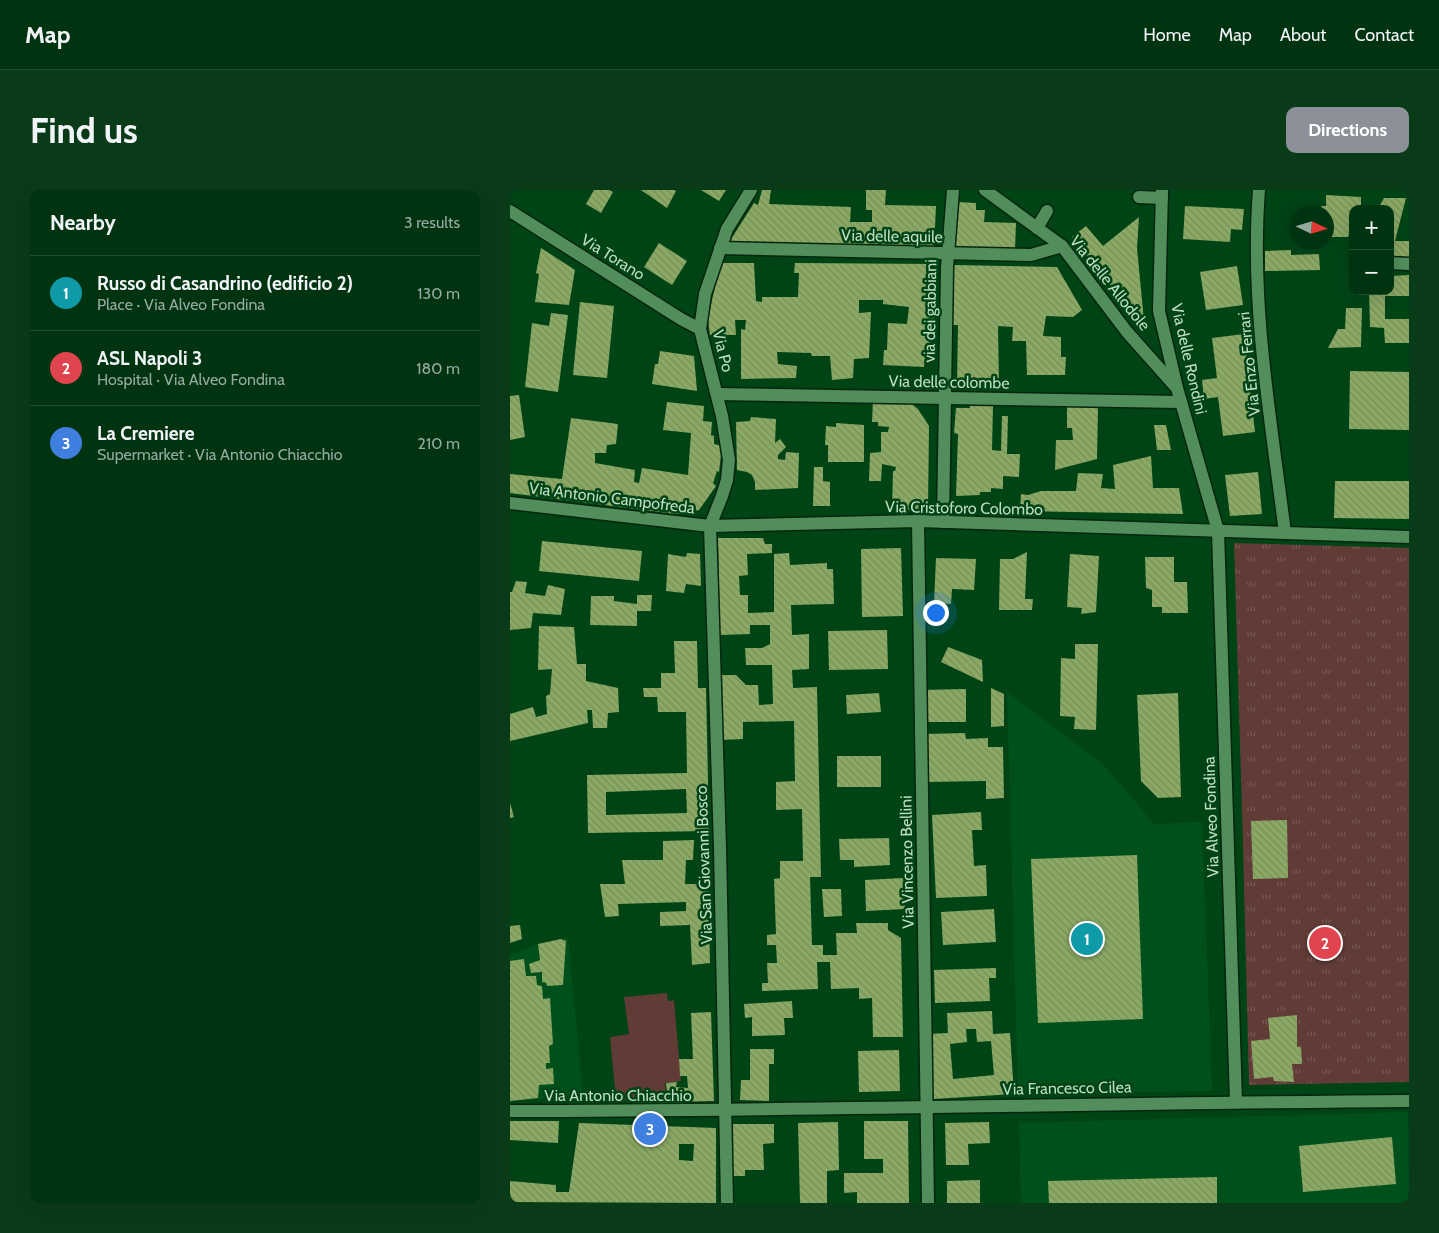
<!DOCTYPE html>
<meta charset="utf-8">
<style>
:root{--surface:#003310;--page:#0a3b19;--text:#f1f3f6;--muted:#95aa9f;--line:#224e30;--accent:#8c9099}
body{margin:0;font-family:Cabin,sans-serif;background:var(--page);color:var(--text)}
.controls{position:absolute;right:15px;top:15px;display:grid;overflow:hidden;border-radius:10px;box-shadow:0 5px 20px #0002}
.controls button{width:45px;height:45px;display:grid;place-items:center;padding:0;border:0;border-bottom:1px solid var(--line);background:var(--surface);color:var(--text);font:25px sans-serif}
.compass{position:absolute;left:779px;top:15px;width:45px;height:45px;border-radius:50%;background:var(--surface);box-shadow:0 5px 20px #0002;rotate:94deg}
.you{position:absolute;left:425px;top:422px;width:18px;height:18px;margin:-12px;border:4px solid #fff;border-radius:50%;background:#1a73e8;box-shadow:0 0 0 8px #1a73e833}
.badge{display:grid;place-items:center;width:32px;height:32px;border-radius:50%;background:var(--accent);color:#fff;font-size:16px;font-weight:700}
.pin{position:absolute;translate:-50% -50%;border:2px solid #fff;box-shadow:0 1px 5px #0006}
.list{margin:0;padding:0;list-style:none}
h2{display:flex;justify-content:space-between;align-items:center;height:65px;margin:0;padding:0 20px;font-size:21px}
h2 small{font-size:16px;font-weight:400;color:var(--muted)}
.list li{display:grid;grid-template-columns:32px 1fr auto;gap:15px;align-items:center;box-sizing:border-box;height:75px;padding:0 20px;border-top:1px solid var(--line)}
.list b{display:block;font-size:19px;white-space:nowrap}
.list p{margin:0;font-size:16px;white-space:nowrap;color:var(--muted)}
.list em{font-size:16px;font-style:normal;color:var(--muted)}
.map{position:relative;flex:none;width:899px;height:1013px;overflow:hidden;border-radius:10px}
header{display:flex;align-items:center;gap:30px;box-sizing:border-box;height:70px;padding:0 25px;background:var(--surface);border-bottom:1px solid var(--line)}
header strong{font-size:24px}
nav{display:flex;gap:28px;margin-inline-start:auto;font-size:18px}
.intro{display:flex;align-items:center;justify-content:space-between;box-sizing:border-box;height:120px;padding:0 30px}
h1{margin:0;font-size:35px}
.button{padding:12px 22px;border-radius:10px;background:var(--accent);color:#fff;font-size:18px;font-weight:700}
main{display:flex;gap:30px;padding:0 30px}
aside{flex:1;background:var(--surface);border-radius:10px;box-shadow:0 5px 20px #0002}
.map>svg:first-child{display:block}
</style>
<header>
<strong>Map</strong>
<nav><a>Home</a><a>Map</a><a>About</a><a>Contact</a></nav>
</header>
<div class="intro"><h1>Find us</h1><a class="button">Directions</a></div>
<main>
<aside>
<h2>Nearby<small>3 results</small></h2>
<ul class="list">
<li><span class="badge" style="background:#0f9aa8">1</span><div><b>Russo di Casandrino (edificio 2)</b><p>Place · Via Alveo Fondina</p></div><em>130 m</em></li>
<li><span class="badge" style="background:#e0444e">2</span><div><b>ASL Napoli 3</b><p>Hospital · Via Alveo Fondina</p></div><em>180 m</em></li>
<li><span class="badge" style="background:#3f7fe0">3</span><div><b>La Cremiere</b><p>Supermarket · Via Antonio Chiacchio</p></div><em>210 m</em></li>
</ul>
</aside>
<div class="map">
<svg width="899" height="1013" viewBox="0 0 899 1013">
<defs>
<pattern id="grass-tufts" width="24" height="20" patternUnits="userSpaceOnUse" patternTransform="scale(1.25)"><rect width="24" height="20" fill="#613c37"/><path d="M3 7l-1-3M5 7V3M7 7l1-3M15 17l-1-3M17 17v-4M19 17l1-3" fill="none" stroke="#765852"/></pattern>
<pattern id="building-back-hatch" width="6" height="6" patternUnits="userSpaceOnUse" patternTransform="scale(1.25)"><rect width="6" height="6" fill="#8ba965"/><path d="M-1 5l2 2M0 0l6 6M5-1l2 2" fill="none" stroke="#768f5a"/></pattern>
</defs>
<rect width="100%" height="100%" fill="#004416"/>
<!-- built -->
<g fill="#00501c">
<polygon points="497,502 593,574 644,634 692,632 702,901 508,903"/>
<polygon points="58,747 73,905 0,911 0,765 25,755"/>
<polygon points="898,922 899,1013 511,1013 509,933"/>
</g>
<!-- grass -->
<polygon fill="url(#grass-tufts)" points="724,353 899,358 899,892 739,895 732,619"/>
<!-- park -->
<polygon fill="#613c37" points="157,803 158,811 164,810 171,891 155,893 156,910 106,910 100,847 119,844 114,807"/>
<!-- building -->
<g fill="url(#building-back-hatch)" fill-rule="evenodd">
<polygon points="84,0 99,0 103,2 91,23 76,14"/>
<polygon points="131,0 164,0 166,1 157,18"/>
<polygon points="191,0 216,0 209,11"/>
<polygon points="252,0 261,0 259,14 341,17 340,32 362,32 362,20 356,20 356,0 376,0 375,15 426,16 424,59 218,54 244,13 248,15"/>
<polygon points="816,5 851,7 851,19 843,19 843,33 838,47 816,47 816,22 811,22 811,16 816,16"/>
<polygon points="874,8 896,8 885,51 899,51 899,67 880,67 880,19 869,17"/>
<polygon points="446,12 466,13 466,20 475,20 474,32 506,33 505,59 444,57"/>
<polygon points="675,16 734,19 732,40 721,39 720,52 673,49"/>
<polygon points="629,27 627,58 634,131 629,132 562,47 576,36 593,56"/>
<polygon points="149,53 177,71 162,95 134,77"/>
<polygon points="31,58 65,80 59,115 25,112 29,84 26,83"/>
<polygon points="781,60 781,65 809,64 810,80 755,81 755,61"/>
<polygon points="210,73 244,73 246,111 252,112 252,107 288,107 289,83 284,83 285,73 426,74 424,133 422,133 420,157 416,158 414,177 373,175 374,160 377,160 378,133 397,134 399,117 373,114 373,110 349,110 349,123 361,122 359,168 344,169 343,188 322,190 320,166 302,166 301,163 267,162 268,174 287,176 286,188 231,189 231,139 235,140 236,130 225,130 226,145 200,145 198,129"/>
<polygon points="444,75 547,77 572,120 563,127 536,126 533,146 551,147 551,167 556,167 555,185 517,185 516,151 502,151 503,137 488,136 489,195 447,194 448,135 441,135"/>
<polygon points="727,76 733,115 696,120 690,82"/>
<polygon points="899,85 899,106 875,106 875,129 899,129 899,153 875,153 874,138 860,137 859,101 880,101 880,86"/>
<polygon points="70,112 104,116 97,188 63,185"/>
<polygon points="836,118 852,118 851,157 818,158 828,139 835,139"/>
<polygon points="41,123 58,125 48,202 15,197 22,133 39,136"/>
<polygon points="734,144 745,242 713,246 708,207 694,209 692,190 707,188 702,148"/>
<polygon points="150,161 184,166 187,201 142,194 145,174 148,174"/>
<polygon points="840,181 899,182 899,240 839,239"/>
<polygon points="9,205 15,247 0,250 0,206"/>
<polygon points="363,210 398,211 408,219 419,236 418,320 382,320 383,281 385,281 386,277 372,274 371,291 359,291 360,263 371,262 371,242 378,242 379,237 368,236 368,232 362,232"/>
<polygon points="157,212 194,216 193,231 202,232 201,245 204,246 204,254 212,256 209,282 207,281 203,293 206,296 189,320 166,324 0,303 0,284 52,289 61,228 108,234 106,254 97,255 96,263 85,263 85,273 125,280 124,292 129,293 132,278 178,285 181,243 153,240"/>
<polygon points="460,215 483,216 482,260 491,261 492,226 498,226 497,264 510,264 509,287 493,286 493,299 481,298 481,302 470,302 470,305 446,306 448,244 444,243 446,218 460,218"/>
<polygon points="557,216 588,218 587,269 545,280 546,250 563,250 562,238 557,238"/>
<polygon points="241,227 266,229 265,253 270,249 276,257 268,265 268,269 275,270 276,262 289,263 288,298 245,300 245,292 242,285 237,282 227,280 226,232 240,231"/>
<polygon points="326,233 354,235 354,272 318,272 318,255 315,255 316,236 326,237"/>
<polygon points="644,235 656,235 661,260 647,260"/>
<polygon points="641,266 643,298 669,298 673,324 510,321 511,304 518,305 531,301 566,301 568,283 593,284 591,298 605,299 603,275"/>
<polygon points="304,277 313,277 313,291 320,292 320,316 303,316"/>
<polygon points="748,282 752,324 720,326 715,285"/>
<polygon points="825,291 899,291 899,329 824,328"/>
<polygon points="208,348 253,348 255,354 262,354 262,363 237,364 238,385 229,386 230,405 238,405 238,423 264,422 264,364 279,363 280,375 317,373 317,379 323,379 324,414 281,415 282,445 299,444 299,479 282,480 283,498 307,497 311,687 300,687 302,755 313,755 313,765 327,765 326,743 347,743 346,733 378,733 378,740 391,748 393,847 363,847 362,808 349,809 349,798 321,799 320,772 307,772 308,799 252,801 252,793 258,793 257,773 267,773 266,755 257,755 257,745 266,744 264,689 270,688 270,671 293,671 292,619 266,620 266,592 285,591 284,531 233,532 233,549 212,550 210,485 226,485 236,495 248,495 249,515 263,514 262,475 236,475 235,458 252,458 260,454 260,435 240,435 240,444 210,445"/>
<polygon points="32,351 132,361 129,391 29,381"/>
<polygon points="391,358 393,426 352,427 351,359"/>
<polygon points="517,362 515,409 523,409 522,420 489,420 490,369 503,369"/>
<polygon points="177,363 190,364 191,396 176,394 174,403 156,401 158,364 176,367"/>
<polygon points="560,364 589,366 586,422 571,424 572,418 557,417"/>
<polygon points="635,367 664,367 664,392 677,392 678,423 652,423 652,417 642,417 642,400 636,398"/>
<polygon points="426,368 466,369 464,400 442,399 441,414 424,413"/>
<polygon points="6,391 17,392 15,403 35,406 38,395 55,399 51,425 23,423 21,438 0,440 0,402 2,402"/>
<polygon points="127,405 142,405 141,421 127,421 127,436 80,435 81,406 104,406 104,411 127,414"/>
<polygon points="29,436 64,437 67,474 76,474 76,491 108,498 109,522 98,523 97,538 83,538 82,520 77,520 78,533 0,551 0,524 23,517 26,527 37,524 36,506 40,504 42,479 28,480"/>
<polygon points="377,440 378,479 319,480 318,441"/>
<path d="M 164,451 L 187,451 L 188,498 L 196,498 L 199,641 L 78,643 L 77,585 L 177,583 L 176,522 L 148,522 L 147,507 L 134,507 L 133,498 L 151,498 L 151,483 L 165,483 ZM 176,599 L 177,623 L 96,625 L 96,602 Z"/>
<polygon points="565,454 588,454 586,540 564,539 565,527 550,526 551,468 565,469"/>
<polygon points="438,457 472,470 473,492 431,472"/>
<polygon points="481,498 494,504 494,536 481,537"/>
<polygon points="456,499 456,532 412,532 411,500"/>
<polygon points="369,503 371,522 337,524 336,505"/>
<polygon points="668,503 671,607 648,608 631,591 627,505"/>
<polygon points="455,543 456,549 478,548 478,557 493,557 494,608 476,609 476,591 416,592 415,544"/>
<rect x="327" y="566" width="44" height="31"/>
<polygon points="0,613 4,627 0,628"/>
<polygon points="471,622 472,640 462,640 464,676 476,675 477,706 426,708 422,625"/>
<polygon points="777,630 778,688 743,689 741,631"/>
<polygon points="379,648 380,675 344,677 344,670 330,670 329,649"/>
<polygon points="184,650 183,670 176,670 175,694 198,694 200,773 182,775 180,735 150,736 150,722 176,721 176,712 108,714 109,726 95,727 90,694 115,694 112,670 153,670 153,651"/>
<polygon points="627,665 633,829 528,833 521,669"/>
<polygon points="393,688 395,719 356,721 355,690"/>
<polygon points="312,699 331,699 332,726 314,727"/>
<polygon points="484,719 486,752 433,755 431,722"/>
<polygon points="10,735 12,749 0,753 0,736"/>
<polygon points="51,749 56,751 53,795 37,796 36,793 32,792 32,782 21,783 19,774 30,770 28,754"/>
<polygon points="14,769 16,786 26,786 27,795 32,796 33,809 40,808 43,854 39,856 40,873 36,873 36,879 43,878 44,894 29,895 28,908 0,911 0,771"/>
<polygon points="486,778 486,788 479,788 480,811 425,813 424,780"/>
<polygon points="282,811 283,828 274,828 275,845 242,846 242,827 235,828 234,814"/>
<path d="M 482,821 L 483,844 L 500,843 L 504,904 L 423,909 L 419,844 L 438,843 L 437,823 ZM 456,839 L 466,839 L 467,852 L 481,851 L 484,885 L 443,889 L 440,854 L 457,852 Z"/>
<polygon points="201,822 204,911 158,912 156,893 167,892 166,897 178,898 177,886 170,886 169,869 183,869 181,823"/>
<polygon points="787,825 787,857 791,857 792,874 782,874 784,892 764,891 763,887 744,889 741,851 760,849 758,828"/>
<polygon points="240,859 264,859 264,874 259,874 259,911 230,910 231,890 240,890"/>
<polygon points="389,860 390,901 349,902 348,861"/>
<polygon points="0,931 49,931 48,953 0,950"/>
<polygon points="354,931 398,931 399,1013 347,1013 347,1002 334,1003 334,983 373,983 373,969 354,969"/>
<polygon points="328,932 329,980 317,981 317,1013 290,1013 288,933"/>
<polygon points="479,932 480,953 458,954 459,975 436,975 435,933"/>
<path d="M 69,933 L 206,938 L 206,1013 L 0,1012 L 0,991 L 46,995 L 46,1002 L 59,1002 ZM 169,954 L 184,954 L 183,971 L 169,970 Z"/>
<polygon points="220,934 264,934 264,953 253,954 254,980 235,980 235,986 221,986"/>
<polygon points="882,947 886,994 793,1002 789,956"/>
<polygon points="707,987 707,1013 539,1013 538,991"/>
<polygon points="470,990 470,1013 437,1013 437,991"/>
</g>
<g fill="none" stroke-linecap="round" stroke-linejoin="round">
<defs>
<g id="minor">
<polyline points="475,0 552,56 617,142 665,196"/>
<polyline points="652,0 649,121 667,198 708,341 726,912"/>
<path d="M 749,0 C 740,115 761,230 775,343"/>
<polyline points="629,7 652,8"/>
<polyline points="0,21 171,129 190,139"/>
<polyline points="527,38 537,21"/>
<polyline points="210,58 521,65 552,56"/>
<polyline points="880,73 899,74"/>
<polyline points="207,204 671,212"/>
<polyline points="0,313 200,336 408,331 899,347"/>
<polyline points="408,331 418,1013"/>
<polyline points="433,332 437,78 443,0"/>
<path d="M 0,921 C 300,921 599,913 899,911"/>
<polyline points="217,1013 210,657 200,336 212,306 217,290 219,270 212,226 190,139 195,104 217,39 241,0"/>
</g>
</defs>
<!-- minor casing -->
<use href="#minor" stroke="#06260d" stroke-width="15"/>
<!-- minor -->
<use href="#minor" stroke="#528e5c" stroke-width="12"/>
</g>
<g text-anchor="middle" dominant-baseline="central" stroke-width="5" stroke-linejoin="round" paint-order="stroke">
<!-- street labels -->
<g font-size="16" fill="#beddc2" stroke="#004416">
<text transform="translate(382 46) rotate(1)">Via delle aquile</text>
<text transform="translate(103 67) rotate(32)">Via Torano</text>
<text transform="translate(600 93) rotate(51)">Via delle Allodole</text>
<text transform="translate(420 121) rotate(-89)">via dei gabbiani</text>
<text transform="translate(213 161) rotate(76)">Via Po</text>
<text transform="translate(679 169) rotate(77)">Via delle Rondini</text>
<text transform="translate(739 174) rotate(-96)">Via Enzo Ferrari</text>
<text transform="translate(439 192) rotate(1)">Via delle colombe</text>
<text transform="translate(102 308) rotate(7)">Via Antonio Campofreda</text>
<text transform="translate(454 318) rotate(1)">Via Cristoforo Colombo</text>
<text transform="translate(701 627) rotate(-92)">Via Alveo Fondina</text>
<text transform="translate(397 672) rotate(-91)">Via Vincenzo Bellini</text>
<text transform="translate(194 675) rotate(-92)">Via San Giovanni Bosco</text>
<text transform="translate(557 898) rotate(-1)">Via Francesco Cilea</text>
<text x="108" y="905">Via Antonio Chiacchio</text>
</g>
</g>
</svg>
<div class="controls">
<button>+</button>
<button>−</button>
</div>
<svg class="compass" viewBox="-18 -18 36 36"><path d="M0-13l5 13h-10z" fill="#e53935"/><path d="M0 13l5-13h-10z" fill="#95aa9f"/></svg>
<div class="you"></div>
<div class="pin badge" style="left:577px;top:749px;background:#0f9aa8">1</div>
<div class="pin badge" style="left:815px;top:753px;background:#e0444e">2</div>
<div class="pin badge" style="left:140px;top:939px;background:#3f7fe0">3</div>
</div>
</main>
